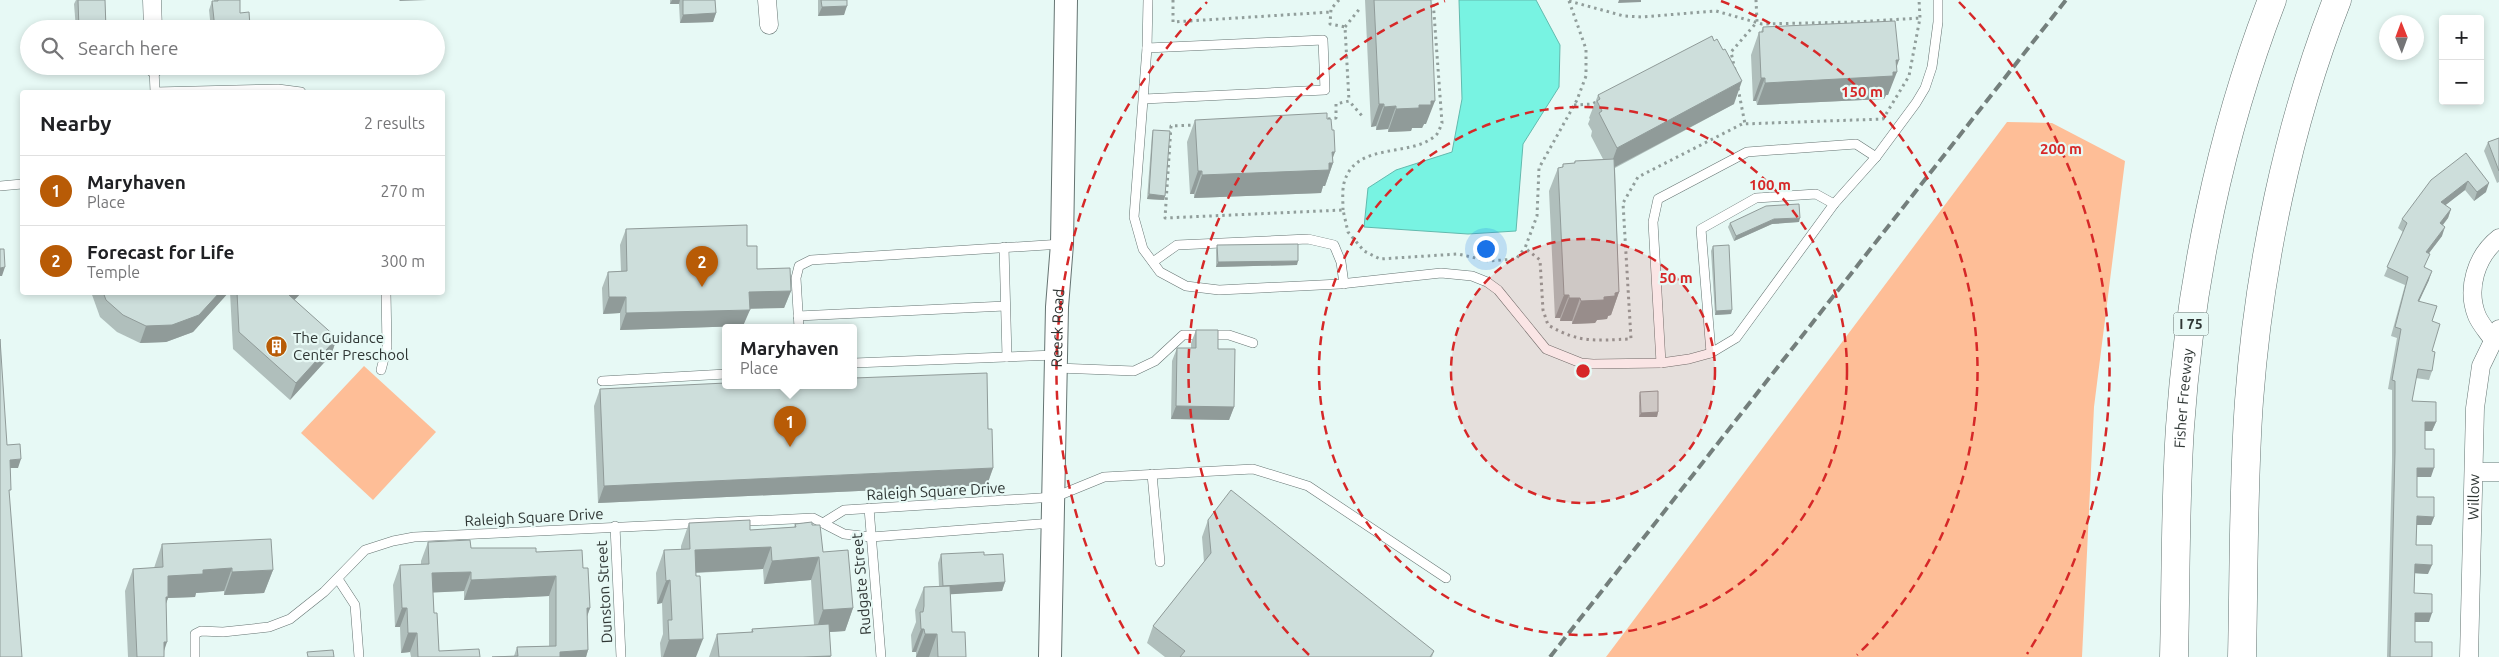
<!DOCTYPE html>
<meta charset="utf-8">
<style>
:root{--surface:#fff;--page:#f2f2f2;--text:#202124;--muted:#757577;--line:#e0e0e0;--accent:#b85b06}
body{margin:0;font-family:Ubuntu,sans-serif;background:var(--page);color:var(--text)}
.controls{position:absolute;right:15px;top:15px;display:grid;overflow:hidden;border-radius:5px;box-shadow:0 2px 8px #0003}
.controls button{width:45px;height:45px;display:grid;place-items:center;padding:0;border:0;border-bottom:1px solid var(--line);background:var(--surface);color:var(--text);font:25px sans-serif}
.compass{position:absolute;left:2379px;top:15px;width:45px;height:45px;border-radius:50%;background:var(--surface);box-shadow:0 2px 8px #0003;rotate:359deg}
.you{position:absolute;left:1485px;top:248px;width:18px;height:18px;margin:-12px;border:4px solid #fff;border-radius:50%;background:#1a73e8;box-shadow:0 0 0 8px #1a73e833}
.badge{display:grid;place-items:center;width:32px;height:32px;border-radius:50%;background:var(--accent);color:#fff;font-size:16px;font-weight:700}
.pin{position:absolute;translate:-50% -41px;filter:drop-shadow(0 1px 2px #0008)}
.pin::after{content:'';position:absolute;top:26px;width:18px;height:15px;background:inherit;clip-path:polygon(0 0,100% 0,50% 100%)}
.popup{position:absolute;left:722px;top:324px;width:135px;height:65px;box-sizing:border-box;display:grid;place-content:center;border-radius:5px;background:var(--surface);filter:drop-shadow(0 1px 4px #0005);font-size:16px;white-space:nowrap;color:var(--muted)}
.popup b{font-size:19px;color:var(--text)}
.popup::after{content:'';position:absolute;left:50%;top:100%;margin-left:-10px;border:10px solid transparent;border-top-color:var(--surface)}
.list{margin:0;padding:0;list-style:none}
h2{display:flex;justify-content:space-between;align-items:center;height:65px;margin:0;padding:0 20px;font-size:21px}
h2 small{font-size:16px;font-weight:400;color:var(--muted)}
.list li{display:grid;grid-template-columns:32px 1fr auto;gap:15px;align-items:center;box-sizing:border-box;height:70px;padding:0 20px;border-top:1px solid var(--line)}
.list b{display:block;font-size:19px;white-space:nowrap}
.list p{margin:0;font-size:16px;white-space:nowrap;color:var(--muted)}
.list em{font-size:16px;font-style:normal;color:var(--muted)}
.icon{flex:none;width:28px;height:28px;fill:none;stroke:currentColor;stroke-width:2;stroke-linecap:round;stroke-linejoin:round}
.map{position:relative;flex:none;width:2499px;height:657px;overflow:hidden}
.search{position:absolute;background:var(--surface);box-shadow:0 2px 8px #0003;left:20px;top:20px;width:425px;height:55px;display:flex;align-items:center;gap:12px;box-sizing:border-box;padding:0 18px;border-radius:28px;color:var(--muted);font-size:19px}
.panel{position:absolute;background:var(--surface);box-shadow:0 2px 8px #0003;left:20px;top:90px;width:425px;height:205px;border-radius:5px}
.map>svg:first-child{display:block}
</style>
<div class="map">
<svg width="2499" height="657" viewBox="0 0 2499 657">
<rect width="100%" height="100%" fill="#e7f9f5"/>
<!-- green -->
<g fill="#febe97">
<polygon points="2007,122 2052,123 2125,161 2094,407 2082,657 1606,657"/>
<polygon points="364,366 436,432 373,500 301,433"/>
</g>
<!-- water -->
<polygon fill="#78f3e2" stroke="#62baae" points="1459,0 1536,0 1560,45 1559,87 1523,144 1516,231 1468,234 1364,227 1368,188 1396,170 1452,152 1462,99"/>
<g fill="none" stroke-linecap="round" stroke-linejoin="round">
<defs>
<g id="service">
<polyline points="1148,0 1147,48 1134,217 1143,249 1160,272 1186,286 1219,290 1340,284 1441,273 1472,276 1487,282 1498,290 1546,349 1581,363 1593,364 1661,363 1689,359 1711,353 1736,338 1834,204 1876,157 1916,103 1925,88 1932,67 1938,22 1938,0"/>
<polyline points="154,68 155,92"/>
<polyline points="155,92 278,89 301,92"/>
<polyline points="1144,99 1325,90 1323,40 1147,48"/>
<polyline points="0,186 22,184"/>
<polyline points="1004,247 1007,357"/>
<polyline points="1153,262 1177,245 1308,239 1334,245 1341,262 1344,284"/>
<polyline points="798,316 1005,306"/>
<polyline points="799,328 796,278 799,266 811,260 1062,244"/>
<polyline points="1711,353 1701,229 1756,198 1816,194 1834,204"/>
<polyline points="854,363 1056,355"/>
<polyline points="1661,363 1653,222 1658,199 1747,152 1856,144 1876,157"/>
<polyline points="1057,368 1134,371 1155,361 1183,335 1229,335 1253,343"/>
<polyline points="381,370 387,347 386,292"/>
<polyline points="602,381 726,374"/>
<polyline points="1152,474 1160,562"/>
<polyline points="869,508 881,657"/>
<polyline points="823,523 844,510 1055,497 1104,477 1253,469 1308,486 1446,578"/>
<polyline points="615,526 621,657"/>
<polyline points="338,579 355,605 359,657"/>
<polyline points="195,657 195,634 201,631 223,632 269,627 290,619 324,592 365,550 393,541 414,537 813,518 844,534 871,537 1053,523"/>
</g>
<g id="minor">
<polyline points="152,0 153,29"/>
<polyline points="767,0 769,25"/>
<polyline points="154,66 154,68"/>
<path d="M 2493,340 C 2488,332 2481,325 2477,316 C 2466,289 2476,256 2499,238"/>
<polyline points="2474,472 2499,472"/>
<path id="s1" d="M 2469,657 L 2475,408 L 2481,366 L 2499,329"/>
</g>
<g id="tertiary">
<path id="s2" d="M 1050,657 L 1057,307 L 1062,244 L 1066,0"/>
</g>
<g id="motorway">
<path id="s3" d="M 2174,657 C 2176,580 2175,503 2180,427 C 2190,283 2220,135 2272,0"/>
<path d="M 2242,657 C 2244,572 2243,486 2249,401 C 2259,267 2288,125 2337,0"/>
</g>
</defs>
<!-- service casing -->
<use href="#service" stroke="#657472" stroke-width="10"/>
<!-- minor casing -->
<use href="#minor" stroke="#657472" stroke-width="19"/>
<!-- tertiary casing -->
<use href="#tertiary" stroke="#657472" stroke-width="24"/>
<!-- motorway casing -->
<use href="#motorway" stroke="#657472" stroke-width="29"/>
<!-- path -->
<g stroke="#919e9b" stroke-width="3" stroke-dasharray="2.5 4" stroke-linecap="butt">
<polyline points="1173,0 1173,22 1331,12"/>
<polyline points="1339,0 1331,9 1330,24 1345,27 1349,101"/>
<path d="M 1569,1 L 1586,49 L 1586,76 L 1577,100 L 1539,168 L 1537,216 L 1525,248 L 1540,260 L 1543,310 L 1548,325 C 1581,344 1595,340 1631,339 L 1623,203 L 1638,177 L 1742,124 L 1883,119 L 1909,76 L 1920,18 L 1919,0"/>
<polyline points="1569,1 1624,16 1641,17 1716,11 1762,24 1854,22 1921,18"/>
<polyline points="1345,27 1361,7"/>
<polyline points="1735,70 1731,52 1757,22 1756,0"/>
<polyline points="1738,88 1745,124"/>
<polyline points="1574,105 1592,104 1598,101"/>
<polyline points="1328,119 1336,118 1336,104 1349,101 1363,117"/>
<polyline points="1197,125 1171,126 1165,218 1343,210 1348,232 1364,251 1380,259 1458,254 1489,261 1516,259 1525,248"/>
<path d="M 1343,210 C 1343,202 1342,191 1344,183 C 1355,141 1410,158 1435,136 C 1439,133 1440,127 1442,123 L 1433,0"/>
</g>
<!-- service -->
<use href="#service" stroke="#fff" stroke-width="9"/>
<!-- minor -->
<use href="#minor" stroke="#fff" stroke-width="18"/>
<!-- tertiary -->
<use href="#tertiary" stroke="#fff" stroke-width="22"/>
<!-- motorway -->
<use href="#motorway" stroke="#fff" stroke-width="28"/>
<!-- rail -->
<polyline stroke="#747f7c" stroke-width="4" stroke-dasharray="10 5" stroke-linecap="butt" points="1550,657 2066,0"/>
</g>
<!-- wall -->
<g fill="#b0bfbc">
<polygon points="76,0 105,0 106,29 76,29 74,4"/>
<polygon points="214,0 240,0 240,13 250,26 249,29 211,29 209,10 212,1 214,1"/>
<polygon points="670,0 715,0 716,13 713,22 680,23 679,4 670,4"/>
<polygon points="818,0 855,0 847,0 844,15 818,16"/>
<polygon points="1365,0 1431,0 1426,124 1424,124 1422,128 1412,128 1411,131 1388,132 1388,129 1376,130 1376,126 1371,127"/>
<polygon points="1763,27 1896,68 1888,95 1886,95 1884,99 1757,105 1756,101 1753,101 1751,55 1759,32 1761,32"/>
<polygon points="1598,95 1734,104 1615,168 1619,292 1611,315 1608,316 1607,319 1597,320 1595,323 1572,324 1572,321 1560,321 1560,318 1555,318 1549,191 1558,168 1562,168 1563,164 1574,163 1575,161 1603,159 1591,136 1592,131 1588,124 1590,119 1589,118"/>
<polygon points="1195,120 1333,159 1333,163 1325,186 1323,186 1321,193 1194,198 1194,194 1190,194 1187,142"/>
<polygon points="1153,130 1165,196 1164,200 1147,199 1152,134"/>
<polygon points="2499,138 2499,182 2497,183 2484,151 2488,142"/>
<polygon points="2466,153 2486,192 2474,201 2465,190 2445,205 2451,209 2448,218 2443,225 2442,236 2429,253 2424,268 2429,280 2419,301 2432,321 2432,371 2429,380 2416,378 2412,401 2436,422 2432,431 2425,431 2425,449 2431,477 2417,477 2417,497 2434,517 2431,525 2417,525 2416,545 2428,574 2415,573 2414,593 2429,622 2415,622 2415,642 2432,657 2387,657 2392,461 2392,390 2388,389 2397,338 2391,336 2405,285 2384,276 2403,232 2398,228 2402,219"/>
<polygon points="1799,222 1772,224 1734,241 1728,227 1730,223"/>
<polygon points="626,229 747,246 757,269 791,291 784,308 749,308 743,326 620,330 620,313 603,314 602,288 608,272 621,271 620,245"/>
<polygon points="1217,245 1297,265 1216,267 1216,250"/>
<polygon points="1713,246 1732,310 1731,314 1715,315 1711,251"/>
<polygon points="91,292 229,292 193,332 166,342 140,343 117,332 100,317"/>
<polygon points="230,292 324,292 300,294 294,300 337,338 331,355 290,400 233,349"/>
<polygon points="1196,330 1218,349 1234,407 1229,420 1171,419 1172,361 1177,348 1191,348 1191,343"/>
<polygon points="600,389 988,429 993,468 987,485 598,503 594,406"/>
<polygon points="1640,392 1658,412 1657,417 1639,417 1639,396"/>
<polygon points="1208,520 1434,651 1432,657 1165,657 1147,643 1153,626 1204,562 1202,537"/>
<polygon points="689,523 750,530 794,527 795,524 812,525 823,552 853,608 845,631 830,632 830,657 709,657 717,634 751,632 752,629 814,625 811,580 764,584 763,569 696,573 696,657 661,657 660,643 663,634 662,603 657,604 656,573 664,550 681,550 681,546"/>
<polygon points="428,542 471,548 536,552 583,568 590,608 587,617 588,650 586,657 492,657 514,656 517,647 549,646 549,596 464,600 464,591 433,592 434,613 439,651 480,657 411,657 410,652 401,653 400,627 395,627 393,585 400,565 421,564 421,561"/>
<polygon points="162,544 273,570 264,593 224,595 224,591 196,593 195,597 168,598 166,604 164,657 128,657 125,591 133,569 154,568"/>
<polygon points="941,554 984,555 1005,582 1002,591 950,594 952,632 966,657 916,657 916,652 912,652 911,635 916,622 915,610 924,587 939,586 938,563"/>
</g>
<!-- shaded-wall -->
<g fill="#909b99">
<polygon points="400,0 427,0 399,1"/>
<polygon points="672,0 680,0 679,4 670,4"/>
<polygon points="1619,0 1641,0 1641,2 1618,3"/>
<polygon points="847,6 844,15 818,16 822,7"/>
<polygon points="716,13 713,22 680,23 683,15"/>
<polygon points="241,26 250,26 249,29 240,29"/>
<polygon points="1896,60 1899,60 1895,72 1897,72 1888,95 1886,95 1884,99 1757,105 1765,83"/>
<polygon points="1761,78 1765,78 1756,101 1753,101"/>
<polygon points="1742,81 1734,104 1609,170 1617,148"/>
<polygon points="1431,101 1435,101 1426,124 1424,124 1422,128 1412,128 1411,131 1388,132 1396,109 1419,105"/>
<polygon points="1379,104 1384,104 1376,126 1371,127"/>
<polygon points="1396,106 1388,129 1376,130 1384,107"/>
<polygon points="1332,152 1335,152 1331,163 1333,163 1325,186 1323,186 1321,193 1194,198 1202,175"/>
<polygon points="1198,171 1202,171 1194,194 1190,194"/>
<polygon points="2468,181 2465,190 2438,211 2441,202"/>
<polygon points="2489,183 2486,192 2474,201 2477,192"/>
<polygon points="1149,194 1165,196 1164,200 1147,199"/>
<polygon points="2451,209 2448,218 2437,232 2440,223"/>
<polygon points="1800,218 1799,222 1772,224 1734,241 1736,236 1774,219"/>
<polygon points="2445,227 2442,236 2423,261 2426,252"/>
<polygon points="1298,261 1297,265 1216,267 1218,262"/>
<polygon points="5,267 2,276 0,276 0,268"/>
<polygon points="2432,271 2429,280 2415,310 2418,301"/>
<polygon points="791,291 784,308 743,309 749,292"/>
<polygon points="220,292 229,292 193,332 166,342 140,343 146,326"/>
<polygon points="292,292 324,292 300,294 283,312 289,295"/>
<polygon points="1619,292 1611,315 1608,316 1607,319 1597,320 1595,323 1572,324 1581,301 1604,297 1615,293"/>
<polygon points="1564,295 1569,295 1560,318 1555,318"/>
<polygon points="609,297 626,297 620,313 603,314"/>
<polygon points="1569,298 1580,298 1572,321 1560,321"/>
<polygon points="750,310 743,326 620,330 626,313"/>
<polygon points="1732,310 1731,314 1715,315 1716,311"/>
<polygon points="337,338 331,355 290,400 296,383"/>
<polygon points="1176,406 1234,407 1229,420 1171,419"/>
<polygon points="1658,412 1657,417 1639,417 1641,413"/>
<polygon points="2425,422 2436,422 2432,431 2422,431"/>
<polygon points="21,459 18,468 6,468 10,460"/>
<polygon points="993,468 987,485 598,503 604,486"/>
<polygon points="2417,468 2434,468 2431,477 2414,477"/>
<polygon points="2417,516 2434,517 2431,525 2414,525"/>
<polygon points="771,547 763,569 686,573 695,550"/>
<polygon points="819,557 811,580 764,584 772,561"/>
<polygon points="2415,564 2432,565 2428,574 2411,573"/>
<polygon points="232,568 224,591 196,593 195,597 168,598 160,620 168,576 203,570"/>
<polygon points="273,570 264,593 224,595 232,572"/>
<polygon points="471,572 464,591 425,593 432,573"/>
<polygon points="556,576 549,596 464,600 471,580"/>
<polygon points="670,580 662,603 657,604 666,581"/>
<polygon points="1005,582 1002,591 940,595 943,586"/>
<polygon points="402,608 407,608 400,627 395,627"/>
<polygon points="587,608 590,608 583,627"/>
<polygon points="853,608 845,631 815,633 823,610"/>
<polygon points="2415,613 2432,613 2429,622 2412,622"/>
<polygon points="921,629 924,629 916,652 912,652"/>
<polygon points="408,633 417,633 410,652 401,653"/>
<polygon points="925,634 937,634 929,657 916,657"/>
<polygon points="703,639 696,657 663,657 669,640"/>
<polygon points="164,642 167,642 162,657"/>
<polygon points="588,650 586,657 558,657 560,652"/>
<polygon points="831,656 830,657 803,657"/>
</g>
<!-- building -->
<g fill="#cddedb" stroke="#909b99">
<polygon points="78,0 105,0 106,29 79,29"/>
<polygon points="218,0 240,0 240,13 249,12 250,26 241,26 241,29 215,29 212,1 218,1"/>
<polygon points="683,0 715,0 716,13 683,15"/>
<polygon points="821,0 847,0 847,6 822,7"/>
<polygon points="1374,0 1431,0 1435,101 1431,101 1431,105 1419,105 1419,108 1396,109 1396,106 1384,107 1384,104 1379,104"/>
<polygon points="1895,21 1899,60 1896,60 1897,72 1893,72 1893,76 1765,83 1765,78 1761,78 1759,32 1763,32 1763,27"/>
<polygon points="1712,36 1714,41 1717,39 1723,50 1725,49 1742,81 1617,148 1599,113 1602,111 1597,101 1600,99 1598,95"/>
<polygon points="1327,113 1327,119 1331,119 1332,130 1334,130 1335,152 1332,152 1333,163 1329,163 1329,170 1202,175 1202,171 1198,171 1195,120"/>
<polygon points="1153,130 1170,131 1165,196 1149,194"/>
<polygon points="2499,138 2499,171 2488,142"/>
<polygon points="2466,153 2489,183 2477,192 2468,181 2441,202 2451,209 2440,223 2445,227 2426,252 2430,254 2424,267 2432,271 2418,301 2437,306 2432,321 2440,324 2432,351 2435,352 2432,371 2418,369 2412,401 2436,402 2436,422 2425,422 2425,449 2434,449 2434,468 2417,468 2417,497 2434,497 2434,517 2417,516 2416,545 2432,545 2432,565 2415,564 2414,593 2432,594 2432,613 2415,613 2415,642 2432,642 2432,657 2390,657 2395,452 2395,381 2392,380 2401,329 2395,327 2408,277 2387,267 2407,223 2402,219 2431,180"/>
<polygon points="1614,159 1619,292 1615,293 1615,296 1604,297 1604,300 1581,301 1580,298 1569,298 1569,295 1564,295 1558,168 1563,167 1563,164 1575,163 1575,161"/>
<polygon points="1799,204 1800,218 1774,219 1736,236 1730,223 1766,206"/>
<polygon points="747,225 747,246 757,246 757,269 790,268 791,291 749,292 750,310 626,313 626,297 609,297 608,272 627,271 626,229"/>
<polygon points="1298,244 1298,261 1218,262 1217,245"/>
<polygon points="1729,245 1732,310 1716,311 1713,246"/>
<polygon points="0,249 4,249 5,267 0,268"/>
<polygon points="103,292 220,292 199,315 172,325 146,326 123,315 106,300"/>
<polygon points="237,292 292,292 289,295 337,338 296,383 239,332"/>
<polygon points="1196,330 1218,330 1218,349 1235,349 1234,407 1176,406 1177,348 1196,348"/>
<polygon points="0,339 7,445 20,444 21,459 10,460 11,490 9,490 22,657 0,657"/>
<polygon points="987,373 988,429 992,429 993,468 604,486 600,389 726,383 726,386 854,386 854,378"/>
<polygon points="1658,391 1658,412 1641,413 1640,392"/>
<polygon points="1231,490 1434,651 1430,657 1180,657 1185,651 1153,626 1211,553 1208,520"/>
<polygon points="750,520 750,530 796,527 795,524 812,522 812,525 820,525 823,552 848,550 853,608 823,610 819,557 772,561 771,547 695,550 696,576 700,576 703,639 669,640 668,620 672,620 670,580 666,581 664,550 690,549 689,523"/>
<polygon points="271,539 273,570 232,572 232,568 203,570 203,574 168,576 168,597 166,597 167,642 164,642 164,657 137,657 133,569 163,567 162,544"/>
<polygon points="470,540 471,548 536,548 536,552 582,550 583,568 588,568 590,608 587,608 588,650 560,652 560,657 492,657 518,656 517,647 556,646 556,576 471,580 471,572 432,573 434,613 437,613 439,651 479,649 480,657 418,657 417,633 408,633 407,608 402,608 400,565 429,564 428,542"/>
<polygon points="984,552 984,555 1003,554 1005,582 943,586 941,554"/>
<polygon points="950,586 952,632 965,632 966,657 938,657 937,634 925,634 924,629 921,629 920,612 923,612 924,606 924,587"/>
<polygon points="829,624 831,656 803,657 719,657 717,634 753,632 752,629"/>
<polygon points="333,650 334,657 308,657 307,652"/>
</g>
<!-- distance rings -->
<circle cx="1583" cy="371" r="132" fill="#d62828" fill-opacity=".12"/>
<g fill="none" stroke="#d62828" stroke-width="2.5" stroke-dasharray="9 6">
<circle cx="1583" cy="371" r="132"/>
<circle cx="1583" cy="371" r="264"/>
<path d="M1309 655A395 395 0 0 1 1445 1M1721 1A395 395 0 0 1 1857 655"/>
<path d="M1139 654A527 527 0 0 1 1207 2M1959 2A527 527 0 0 1 2027 654"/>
</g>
<!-- icons -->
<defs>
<symbol id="building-disc" viewBox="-11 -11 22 22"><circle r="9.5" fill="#b85b06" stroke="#e7f9f5"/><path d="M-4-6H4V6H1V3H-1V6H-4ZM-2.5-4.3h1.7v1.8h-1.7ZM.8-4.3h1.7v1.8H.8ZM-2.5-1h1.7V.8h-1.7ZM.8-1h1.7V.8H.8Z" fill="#fff"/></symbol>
</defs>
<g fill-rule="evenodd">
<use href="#building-disc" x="264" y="334" width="25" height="25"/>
</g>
<g text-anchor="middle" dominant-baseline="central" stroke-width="4.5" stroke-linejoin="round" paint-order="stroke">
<!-- shield labels -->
<rect fill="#e7f9f5" stroke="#66706e" stroke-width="1" x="2173.5" y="312.5" width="35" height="23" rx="4"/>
<g font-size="14" font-weight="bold" fill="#2f3634">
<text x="2191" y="324">I 75</text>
</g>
<!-- street labels -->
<g font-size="15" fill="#2f3634" stroke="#e7f9f5">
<text stroke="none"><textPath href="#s2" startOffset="329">Reeck Road</textPath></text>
<text stroke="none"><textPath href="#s3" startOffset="259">Fisher Freeway</textPath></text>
<text transform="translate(936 491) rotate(-3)">Raleigh Square Drive</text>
<text stroke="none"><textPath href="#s1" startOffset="160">Willow</textPath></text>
<text transform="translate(534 517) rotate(-3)">Raleigh Square Drive</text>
<text transform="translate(861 584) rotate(-95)">Rudgate Street</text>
<text transform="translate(604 592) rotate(-93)">Dunston Street</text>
</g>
<!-- poi labels -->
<g font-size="15" fill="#2f3634" stroke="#e7f9f5" text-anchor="start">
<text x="293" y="337">The Guidance<tspan x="293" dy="17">Center Preschool</tspan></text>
</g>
</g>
<circle cx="1583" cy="371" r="8" fill="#d62828" stroke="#e7f9f5" stroke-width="2.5"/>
<g font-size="15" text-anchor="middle" font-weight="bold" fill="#d62828" stroke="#e7f9f5" stroke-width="4.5" stroke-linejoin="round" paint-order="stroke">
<text x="1862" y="97">150 m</text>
<text x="2061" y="154">200 m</text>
<text x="1770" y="190">100 m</text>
<text x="1676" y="283">50 m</text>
</g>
</svg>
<div class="controls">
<button>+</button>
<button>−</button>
</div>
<svg class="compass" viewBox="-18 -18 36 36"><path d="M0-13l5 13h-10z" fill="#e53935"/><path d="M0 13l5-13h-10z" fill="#757577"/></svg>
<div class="you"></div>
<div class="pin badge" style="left:790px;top:447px">1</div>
<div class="popup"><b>Maryhaven</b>Place</div>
<div class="pin badge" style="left:702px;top:287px">2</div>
<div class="search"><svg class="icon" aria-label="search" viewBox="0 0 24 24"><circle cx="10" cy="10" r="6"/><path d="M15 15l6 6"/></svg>Search here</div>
<section class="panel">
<h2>Nearby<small>2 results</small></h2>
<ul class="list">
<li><span class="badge">1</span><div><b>Maryhaven</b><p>Place</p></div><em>270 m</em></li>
<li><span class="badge">2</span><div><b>Forecast for Life</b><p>Temple</p></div><em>300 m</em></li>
</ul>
</section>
</div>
